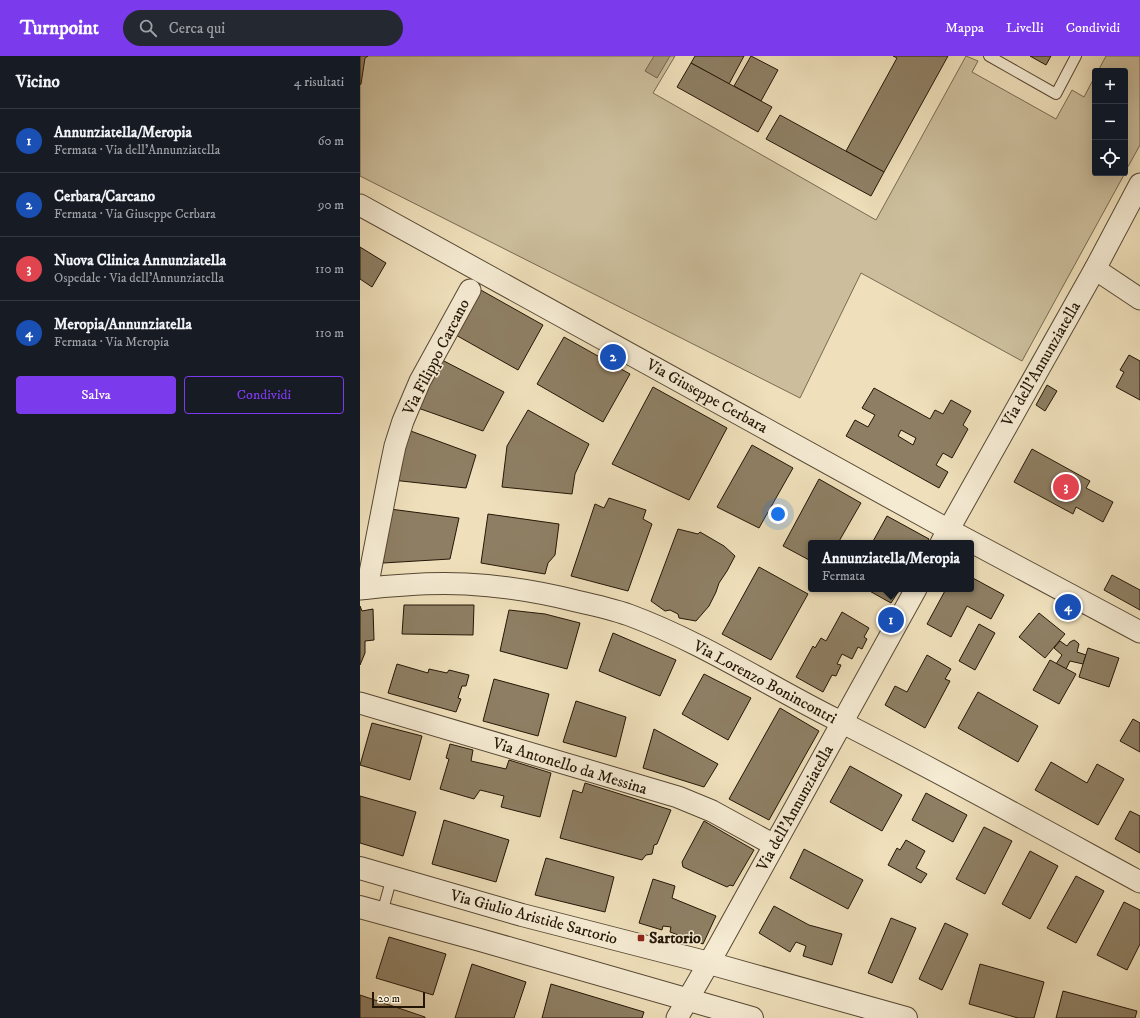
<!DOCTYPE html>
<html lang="it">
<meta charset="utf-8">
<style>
:root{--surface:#171b24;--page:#242831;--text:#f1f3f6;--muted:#9ea1a6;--line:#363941;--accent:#7c3aed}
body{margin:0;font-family:"IM FELL DW Pica",serif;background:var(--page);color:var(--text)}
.controls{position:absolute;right:12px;top:12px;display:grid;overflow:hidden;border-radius:4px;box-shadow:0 4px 16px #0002}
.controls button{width:36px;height:36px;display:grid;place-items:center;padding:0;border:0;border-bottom:1px solid var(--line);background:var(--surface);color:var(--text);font:20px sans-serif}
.scale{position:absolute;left:12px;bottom:10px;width:53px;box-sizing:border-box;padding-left:4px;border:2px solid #241606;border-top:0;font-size:11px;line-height:14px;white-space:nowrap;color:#241606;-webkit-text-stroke:3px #f5ebd3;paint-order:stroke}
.you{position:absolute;left:418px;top:458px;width:14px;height:14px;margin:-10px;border:3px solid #fff;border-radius:50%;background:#1a73e8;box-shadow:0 0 0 6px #1a73e833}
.badge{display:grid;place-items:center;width:26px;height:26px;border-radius:50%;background:var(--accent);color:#fff;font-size:13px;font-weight:700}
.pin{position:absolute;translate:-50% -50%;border:2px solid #fff;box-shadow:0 1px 4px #0006}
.popup{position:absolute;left:448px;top:484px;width:166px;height:52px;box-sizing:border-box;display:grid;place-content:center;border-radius:4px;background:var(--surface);filter:drop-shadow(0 1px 3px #0005);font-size:13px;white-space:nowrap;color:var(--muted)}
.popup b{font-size:15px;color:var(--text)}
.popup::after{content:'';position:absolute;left:50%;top:100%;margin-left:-8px;border:8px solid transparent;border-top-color:var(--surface)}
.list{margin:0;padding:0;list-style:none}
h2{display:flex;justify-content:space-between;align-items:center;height:52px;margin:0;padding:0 16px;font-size:17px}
h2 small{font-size:13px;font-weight:400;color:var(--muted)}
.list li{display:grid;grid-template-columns:26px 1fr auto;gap:12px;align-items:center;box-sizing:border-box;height:64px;padding:0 16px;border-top:1px solid var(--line)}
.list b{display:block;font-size:15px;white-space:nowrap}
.list p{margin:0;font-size:13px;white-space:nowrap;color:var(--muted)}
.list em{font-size:13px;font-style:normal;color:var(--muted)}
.actions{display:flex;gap:8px;padding:12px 16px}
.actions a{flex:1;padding:9px 0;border:1px solid var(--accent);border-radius:4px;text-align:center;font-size:14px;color:var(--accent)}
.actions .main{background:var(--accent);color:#fff}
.icon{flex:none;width:22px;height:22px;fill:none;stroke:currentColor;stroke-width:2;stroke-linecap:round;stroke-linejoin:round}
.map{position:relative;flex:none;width:780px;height:962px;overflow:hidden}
header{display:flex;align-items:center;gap:24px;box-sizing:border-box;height:56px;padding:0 20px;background:var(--accent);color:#fff}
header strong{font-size:19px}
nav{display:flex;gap:22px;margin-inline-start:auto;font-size:14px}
.search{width:280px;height:36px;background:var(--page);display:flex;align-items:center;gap:10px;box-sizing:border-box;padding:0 14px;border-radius:22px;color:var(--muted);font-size:15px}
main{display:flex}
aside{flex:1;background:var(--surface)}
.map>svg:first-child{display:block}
</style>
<header>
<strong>Turnpoint</strong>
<div class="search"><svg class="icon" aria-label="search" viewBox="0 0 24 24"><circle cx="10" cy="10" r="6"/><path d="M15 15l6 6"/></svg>Cerca qui</div>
<nav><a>Mappa</a><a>Livelli</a><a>Condividi</a></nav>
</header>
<main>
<aside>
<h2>Vicino<small>4 risultati</small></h2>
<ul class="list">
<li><span class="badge" style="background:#1a4fb4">1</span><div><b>Annunziatella/Meropia</b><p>Fermata · Via dell'Annunziatella</p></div><em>60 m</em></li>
<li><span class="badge" style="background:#1a4fb4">2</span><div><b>Cerbara/Carcano</b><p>Fermata · Via Giuseppe Cerbara</p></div><em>90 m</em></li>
<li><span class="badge" style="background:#e0444e">3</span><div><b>Nuova Clinica Annunziatella</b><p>Ospedale · Via dell'Annunziatella</p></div><em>110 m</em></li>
<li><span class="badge" style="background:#1a4fb4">4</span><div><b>Meropia/Annunziatella</b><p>Fermata · Via Meropia</p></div><em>110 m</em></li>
</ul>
<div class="actions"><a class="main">Salva</a><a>Condividi</a></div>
</aside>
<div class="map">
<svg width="780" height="962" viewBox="0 0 780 962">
<rect width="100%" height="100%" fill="#efe0bb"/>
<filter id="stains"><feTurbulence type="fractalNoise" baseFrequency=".005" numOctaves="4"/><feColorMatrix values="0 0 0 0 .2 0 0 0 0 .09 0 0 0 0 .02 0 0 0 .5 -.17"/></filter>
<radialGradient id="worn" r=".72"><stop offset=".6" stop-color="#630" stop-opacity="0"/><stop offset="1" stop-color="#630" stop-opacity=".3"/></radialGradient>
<!-- green -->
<g fill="#ccbe9c" stroke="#786a51">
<polygon points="0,0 315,0 293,37 516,164 606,0 618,5 612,16 696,63 712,34 724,41 735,20 735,117 765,117 662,305 501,217 440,342 0,120"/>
<polygon points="746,0 780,0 780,89 765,116 765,15 738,15"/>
</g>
<!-- water -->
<polygon fill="#aa9b7d" stroke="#74664d" points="294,0 310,0 297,22 285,15"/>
<!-- building -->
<g fill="#8e7f64" stroke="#241606" fill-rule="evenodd">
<polygon points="0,0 8,0 5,2 1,28 0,29"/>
<polygon points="335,0 384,0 369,28 331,7"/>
<polygon points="391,0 418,14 401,45 374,30"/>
<polygon points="533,0 588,0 524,116 486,95 537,2"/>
<polygon points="670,0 691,0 686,9"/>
<polygon points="331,7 412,51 398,76 317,31"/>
<polygon points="420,59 524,116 511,140 406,83"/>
<polygon points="0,191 26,207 12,231 0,223"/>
<polygon points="119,233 183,269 158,314 94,278"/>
<polygon points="204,281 270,318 243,366 177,328"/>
<polygon points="769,299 780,305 780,344 756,331 764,316 760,314"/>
<polygon points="82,304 144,336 123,375 58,352"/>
<polygon points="687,329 697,335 685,355 676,349"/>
<polygon points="293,331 367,372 329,444 252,408"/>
<path d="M 514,332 L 570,363 L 575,354 L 583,358 L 591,344 L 611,355 L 603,369 L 608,373 L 592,402 L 583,397 L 576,409 L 588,416 L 579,432 L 486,380 L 495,364 L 508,371 L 515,359 L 502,352 ZM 541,374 L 556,382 L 553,389 L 538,380 Z"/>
<polygon points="168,354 229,388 215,418 212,438 142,431 147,390"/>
<polygon points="48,374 116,399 106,432 32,424"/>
<polygon points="392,389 433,412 399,472 357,451"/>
<polygon points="672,393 730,425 726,432 753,446 743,466 716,451 713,458 654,426"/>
<polygon points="459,423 501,447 478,487 451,487 451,505 423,490"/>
<polygon points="249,442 286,454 283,463 292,468 268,535 211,520 235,448 244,452"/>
<polygon points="30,453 99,462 90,503 23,507"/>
<polygon points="128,458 199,468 195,499 188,507 185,518 121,507"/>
<polygon points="527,460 569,483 567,487 512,487"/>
<polygon points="318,473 338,478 340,476 364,490 375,500 367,515 359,527 356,536 349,550 336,565 319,562 318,558 310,554 305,555 291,545"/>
<polygon points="399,511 448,538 411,604 362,578"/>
<polygon points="752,519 780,534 780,554 744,534"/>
<polygon points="611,521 644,539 631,563 607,550 591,581 567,568 586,533 611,533"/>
<polygon points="506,533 540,533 531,547"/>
<polygon points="44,549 114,549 113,579 42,578"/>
<polygon points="0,550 2,555 13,553 14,584 5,585 5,597 0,609"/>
<polygon points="149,554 185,558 220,567 207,613 140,595"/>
<polygon points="482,556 509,572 504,581 507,583 502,593 498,591 492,603 482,598 477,608 481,609 476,620 472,619 463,636 436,621 453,590 455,592 461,582 466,585"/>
<polygon points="679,557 705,578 685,602 659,581"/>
<polygon points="619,568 635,577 615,614 599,605"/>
<polygon points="253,577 316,604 300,640 239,615"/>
<polygon points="714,584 717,586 719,588 717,596 726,599 723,608 710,605 706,613 696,608 702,599 694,592 700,585 707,590 710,586"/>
<polygon points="728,592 759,602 749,631 719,621"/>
<polygon points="567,599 591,613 585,623 590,625 565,672 525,649 535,630 547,636"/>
<polygon points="690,604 716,618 699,648 673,634"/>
<polygon points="37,608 68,617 69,613 87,617 89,614 109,619 106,630 102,630 98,642 101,643 96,656 28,637"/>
<polygon points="344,618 391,642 368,684 322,658"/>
<polygon points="134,623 189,638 178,680 123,665"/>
<polygon points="618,636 678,670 658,706 598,672"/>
<polygon points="216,645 266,661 256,701 203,686"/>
<polygon points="420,652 459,675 409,764 369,743"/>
<polygon points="773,663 780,667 780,696 760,685"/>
<polygon points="12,667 62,680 50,724 0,709"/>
<polygon points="294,673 358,708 344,731 283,712"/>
<polygon points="90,688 113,694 111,705 146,713 149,704 191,717 180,761 141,751 144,740 120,734 114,743 80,733 89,703 86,702"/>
<polygon points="691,706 727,727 737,708 764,723 738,769 675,734"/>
<polygon points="490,710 542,739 522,775 470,746"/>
<polygon points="225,727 311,754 297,788 294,789 292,798 286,799 282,804 200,782 213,734 222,737"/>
<polygon points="566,737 607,759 593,786 552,764"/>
<polygon points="0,740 56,756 43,800 0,787"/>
<polygon points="770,755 780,760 780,797 755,783"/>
<polygon points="84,764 149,784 136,826 72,808"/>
<polygon points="344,765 394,794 373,830 370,829 367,831 323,811 322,806"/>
<polygon points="624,771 652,785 625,838 596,823"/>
<polygon points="546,784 565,795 556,812 567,818 561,827 528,809 537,792 540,794"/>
<polygon points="444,793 503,824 488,853 430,822"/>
<polygon points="670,795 698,810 670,863 642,848"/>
<polygon points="186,802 254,821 245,856 175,839"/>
<polygon points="716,820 744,835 716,887 687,872"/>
<polygon points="293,823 315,830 312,842 356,860 343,888 310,876 311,871 303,870 302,874 279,867"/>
<polygon points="764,846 780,854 780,888 767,914 737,899"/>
<polygon points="414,850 449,869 482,878 472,909 443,900 446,890 436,886 430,896 399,877"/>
<polygon points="531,862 556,872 532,927 508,917"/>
<polygon points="585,867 608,878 582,934 559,923"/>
<polygon points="29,881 86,898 73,939 16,922"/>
<polygon points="112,908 166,926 154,962 95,962"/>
<polygon points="620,908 684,926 674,962 658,962 609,948"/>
<polygon points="191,928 284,956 282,962 182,962"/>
<polygon points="703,935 777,955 775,962 696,962"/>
<polygon points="0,939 65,961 65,962 0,962"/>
</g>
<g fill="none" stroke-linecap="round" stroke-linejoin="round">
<defs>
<g id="service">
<polyline points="629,0 696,38 716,0"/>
<polyline points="22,857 32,821"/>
</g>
<g id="minor">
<polyline points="0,149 578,468 780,576"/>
<polyline points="735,213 780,243"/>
<polyline points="581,487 735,213 780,128"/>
<polyline points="7,532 30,414 35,390 43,365 60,325 110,234"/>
<path d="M 0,533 C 35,529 71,526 106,528 C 143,530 180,536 216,545 C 234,549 252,553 269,559 C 342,586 407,629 475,663 C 578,715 679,771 780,826"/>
<polyline points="0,647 318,741 352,755 414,789"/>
<polyline points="317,962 358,891 556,533"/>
</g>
<g id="tertiary">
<polyline points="0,812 162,859 349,907 546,962"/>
<polyline points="0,851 120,884 392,962"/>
</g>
</defs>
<!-- service casing -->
<use href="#service" stroke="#574833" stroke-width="12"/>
<!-- minor casing -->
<use href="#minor" stroke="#574833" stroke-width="23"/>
<!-- tertiary casing -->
<use href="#tertiary" stroke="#574833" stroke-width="24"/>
<!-- service -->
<use href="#service" stroke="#f5ebd3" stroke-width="10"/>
<!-- minor -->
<use href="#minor" stroke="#f5ebd3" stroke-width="21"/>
<!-- tertiary -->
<use href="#tertiary" stroke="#f5ebd3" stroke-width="22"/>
</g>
<!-- markers -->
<rect fill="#8f2418" stroke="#f5ebd3" stroke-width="1.5" x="277" y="878" width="8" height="8" rx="2"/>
<g text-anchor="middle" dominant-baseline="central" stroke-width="3" stroke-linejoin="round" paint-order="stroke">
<!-- street labels -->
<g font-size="16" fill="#241606" stroke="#f5ebd3">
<text transform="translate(76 301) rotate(-63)">Via Filippo Carcano</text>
<text transform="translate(681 308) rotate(-60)">Via dell'Annunziatella</text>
<text transform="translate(347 340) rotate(29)">Via Giuseppe Cerbara</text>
<text transform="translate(405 626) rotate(28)">Via Lorenzo Bonincontri</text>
<text transform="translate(210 710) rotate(17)">Via Antonello da Messina</text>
<text transform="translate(435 752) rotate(-61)">Via dell'Annunziatella</text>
<text transform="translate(174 861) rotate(15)">Via Giulio Aristide Sartorio</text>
</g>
<!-- poi labels -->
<g font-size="16" font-weight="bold" fill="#241606" stroke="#f5ebd3" text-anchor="start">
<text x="289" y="882">Sartorio</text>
</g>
</g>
<rect width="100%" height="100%" filter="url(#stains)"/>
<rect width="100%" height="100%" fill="url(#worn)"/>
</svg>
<div class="controls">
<button>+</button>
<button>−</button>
<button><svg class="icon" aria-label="locate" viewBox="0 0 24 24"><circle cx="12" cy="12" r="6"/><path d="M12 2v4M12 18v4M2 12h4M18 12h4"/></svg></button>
</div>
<div class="scale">20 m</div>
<div class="you"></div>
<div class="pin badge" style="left:531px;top:564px;background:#1a4fb4">1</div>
<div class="popup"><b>Annunziatella/Meropia</b>Fermata</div>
<div class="pin badge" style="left:253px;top:301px;background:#1a4fb4">2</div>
<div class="pin badge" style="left:706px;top:431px;background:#e0444e">3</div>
<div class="pin badge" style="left:708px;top:551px;background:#1a4fb4">4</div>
</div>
</main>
